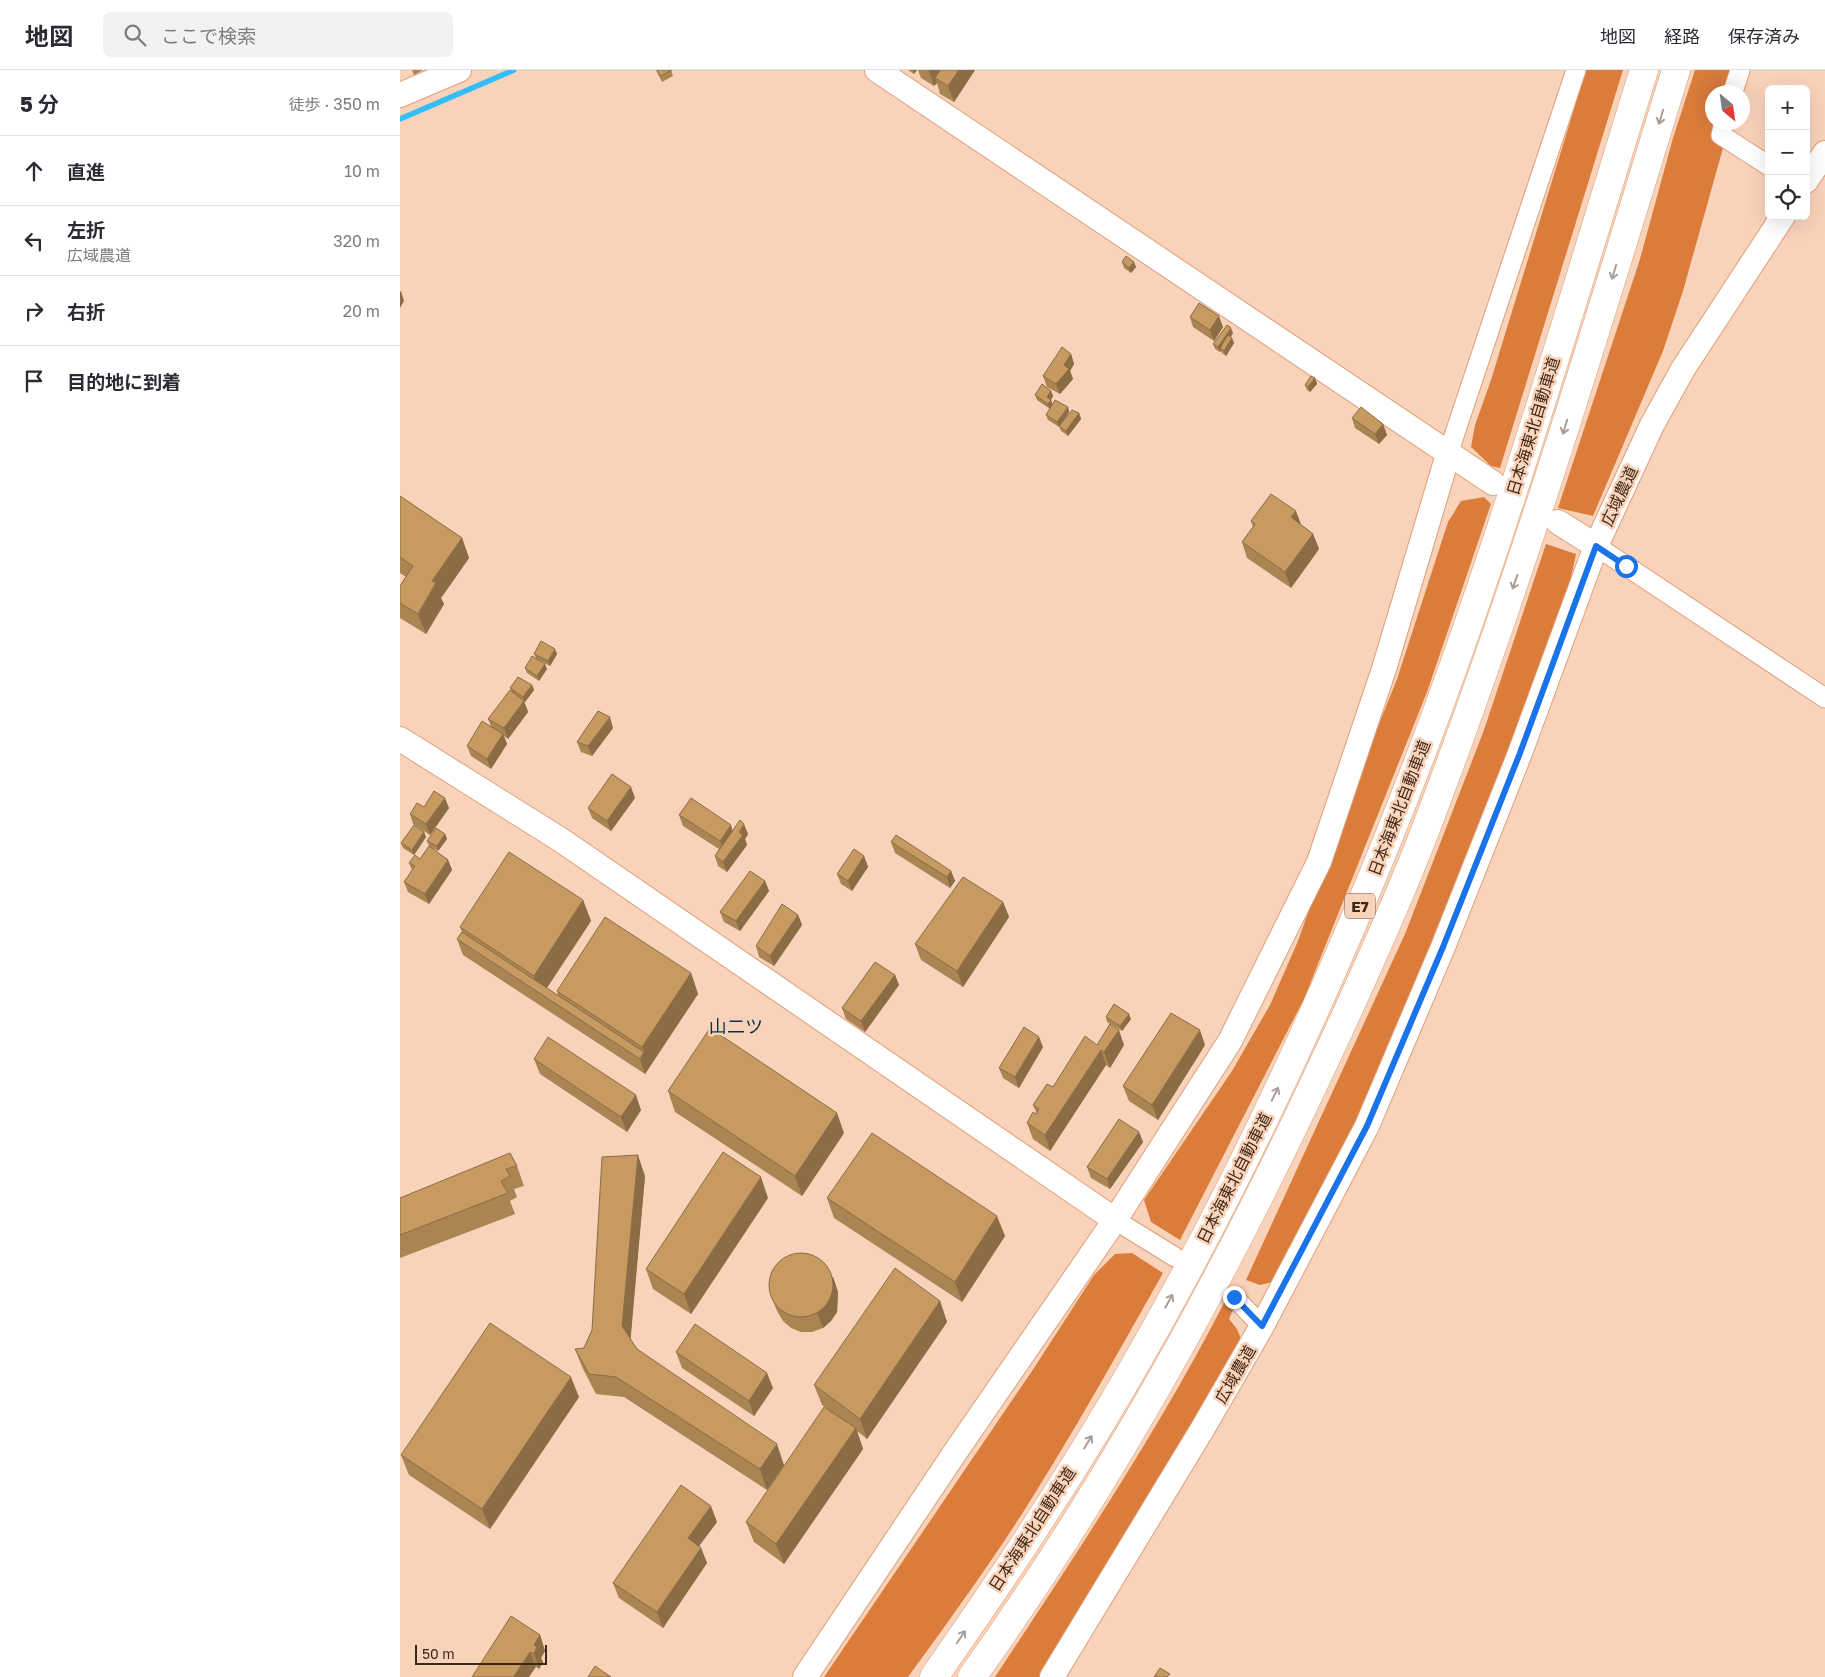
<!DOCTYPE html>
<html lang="ja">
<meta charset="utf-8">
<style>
:root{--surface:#fff;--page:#f2f2f3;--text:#2b2b33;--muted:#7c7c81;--line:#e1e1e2}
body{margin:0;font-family:"Golos Text","Noto Sans JP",sans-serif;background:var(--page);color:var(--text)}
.controls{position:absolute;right:15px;top:15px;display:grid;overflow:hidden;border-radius:8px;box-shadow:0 5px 20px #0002}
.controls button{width:45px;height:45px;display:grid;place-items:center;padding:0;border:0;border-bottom:1px solid var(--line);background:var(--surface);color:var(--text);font:25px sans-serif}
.compass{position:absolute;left:1305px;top:15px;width:45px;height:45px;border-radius:50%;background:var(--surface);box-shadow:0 5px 20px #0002;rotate:151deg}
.scale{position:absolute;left:15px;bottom:12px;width:132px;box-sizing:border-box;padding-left:5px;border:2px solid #3f2717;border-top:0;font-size:14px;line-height:18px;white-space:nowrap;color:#3f2717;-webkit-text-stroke:4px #f9d2ba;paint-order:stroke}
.stop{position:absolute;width:15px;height:15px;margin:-11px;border:4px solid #1a73e8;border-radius:50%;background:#fff}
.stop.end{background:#1a73e8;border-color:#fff;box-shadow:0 1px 5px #0008}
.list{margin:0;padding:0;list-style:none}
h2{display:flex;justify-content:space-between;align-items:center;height:65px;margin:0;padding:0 20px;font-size:21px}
h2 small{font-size:16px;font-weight:400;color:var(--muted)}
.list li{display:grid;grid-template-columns:32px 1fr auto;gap:15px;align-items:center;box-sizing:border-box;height:70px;padding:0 20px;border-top:1px solid var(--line)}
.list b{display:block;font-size:19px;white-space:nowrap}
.list p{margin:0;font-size:16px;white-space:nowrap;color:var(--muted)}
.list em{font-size:16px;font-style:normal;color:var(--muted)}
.icon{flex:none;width:28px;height:28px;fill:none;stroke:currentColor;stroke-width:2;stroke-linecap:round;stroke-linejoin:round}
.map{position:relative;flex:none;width:1425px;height:1607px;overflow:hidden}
header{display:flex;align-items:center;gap:30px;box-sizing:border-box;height:70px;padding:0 25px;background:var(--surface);border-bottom:1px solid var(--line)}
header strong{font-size:24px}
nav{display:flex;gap:28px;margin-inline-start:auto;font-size:18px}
.search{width:350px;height:45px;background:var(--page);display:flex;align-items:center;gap:12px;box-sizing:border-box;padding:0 18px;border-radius:8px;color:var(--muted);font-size:19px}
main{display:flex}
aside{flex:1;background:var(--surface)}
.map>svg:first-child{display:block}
</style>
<header>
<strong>地図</strong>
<div class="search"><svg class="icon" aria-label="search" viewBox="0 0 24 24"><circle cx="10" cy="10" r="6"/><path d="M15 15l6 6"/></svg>ここで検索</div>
<nav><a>地図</a><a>経路</a><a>保存済み</a></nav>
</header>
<main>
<aside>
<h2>5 分<small>徒歩 · 350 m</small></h2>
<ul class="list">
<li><svg class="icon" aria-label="ahead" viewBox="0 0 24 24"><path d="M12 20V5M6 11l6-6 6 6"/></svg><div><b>直進</b></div><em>10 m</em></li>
<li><svg class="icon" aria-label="left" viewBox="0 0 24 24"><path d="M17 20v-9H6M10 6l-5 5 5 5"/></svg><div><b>左折</b><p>広域農道</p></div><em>320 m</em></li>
<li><svg class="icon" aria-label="right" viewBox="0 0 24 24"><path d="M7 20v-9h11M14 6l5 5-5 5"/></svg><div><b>右折</b></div><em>20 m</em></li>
<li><svg class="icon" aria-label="arrive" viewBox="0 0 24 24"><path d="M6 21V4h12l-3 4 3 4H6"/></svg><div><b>目的地に到着</b></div></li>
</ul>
</aside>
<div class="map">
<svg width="1425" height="1607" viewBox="0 0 1425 1607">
<rect width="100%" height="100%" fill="#f9d2ba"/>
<!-- forest -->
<g fill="#db7c3b">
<polygon points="1186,0 1223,0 1100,398 1091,396 1071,377 1075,355 1091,310"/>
<polygon points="1295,0 1345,0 1338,22 1312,22 1312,52 1330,53 1283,221 1263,281 1193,446 1158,438 1240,189 1273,68"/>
<polygon points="1084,427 1091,434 1027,622 904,929 780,1170 751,1152 744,1130 832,1001 870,935 898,871 944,742 997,609 1048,452 1061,431"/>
<polygon points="1146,474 1176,484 1159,564 1027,904 880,1210 860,1215 846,1210 1005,864 1084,660"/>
<path d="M 732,1183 L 763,1203 C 719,1281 675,1360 627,1436 C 590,1494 549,1551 508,1607 L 424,1607 L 634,1298 L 694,1205 L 715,1184 Z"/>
<path d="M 825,1231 L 834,1237 L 829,1249 L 837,1259 L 844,1276 L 645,1607 L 595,1607 C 676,1484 758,1362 825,1231 Z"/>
</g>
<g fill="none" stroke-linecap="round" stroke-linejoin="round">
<!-- stream -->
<polyline stroke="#33bdf9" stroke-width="5.5" points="0,49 114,0"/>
<defs>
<g id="minor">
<polyline points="1333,22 1340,0"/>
<polyline points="1324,52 1321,65 1369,96"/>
<polyline points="1049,381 1176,0"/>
<polyline points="1196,476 1425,628"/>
<polyline points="715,1150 775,1187"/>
<polyline points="834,1227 862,1256"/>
</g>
<g id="tertiary">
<polyline points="477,0 1093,413"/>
<polyline points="0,25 59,0"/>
<polyline points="1406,111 1425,83"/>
<polyline points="1158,452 1196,476"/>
<polyline points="0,669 161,770 715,1150"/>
<polyline points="405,1607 556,1381 715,1150 830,971 919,792 984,599 1049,381"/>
<polyline points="652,1607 803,1358 862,1256 967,1056 1043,877 1120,683 1196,476 1252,355 1283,299 1383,146"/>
</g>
<g id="motorway">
<path d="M 534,1607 C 569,1556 605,1505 638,1453 C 779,1238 893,1004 989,766 C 1090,517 1164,257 1244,0"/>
<path d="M 572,1607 C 699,1429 807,1238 901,1041 C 943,953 984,864 1020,774 C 1118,520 1196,260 1276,0"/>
</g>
</defs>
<!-- minor casing -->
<use href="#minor" stroke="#dd9f79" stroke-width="21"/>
<!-- tertiary casing -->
<use href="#tertiary" stroke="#dd9f79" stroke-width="26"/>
<!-- motorway casing -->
<use href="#motorway" stroke="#dd9f79" stroke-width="29"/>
<!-- minor -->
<use href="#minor" stroke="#fff" stroke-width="19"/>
<!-- tertiary -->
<use href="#tertiary" stroke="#fff" stroke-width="24"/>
<!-- motorway -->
<use href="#motorway" stroke="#fff" stroke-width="28"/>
</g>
<!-- wall -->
<g fill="#aa8453">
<polygon points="12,0 23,0 14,5"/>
<polygon points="256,0 271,0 273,6 262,12"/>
<polygon points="508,0 517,0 514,4"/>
<polygon points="518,0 575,0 554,32 540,24 537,13 534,16 521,8"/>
<polygon points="722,192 736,197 731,203 724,198"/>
<polygon points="790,247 823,257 814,271 793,257"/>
<polygon points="833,263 831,267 834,273 826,286 822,283 821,281 820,282 815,279 813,274"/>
<polygon points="671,284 674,294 670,301 673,309 660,324 647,317 643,306"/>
<polygon points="915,308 917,314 910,322 907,320 905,315"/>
<polygon points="651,321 653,326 651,330 652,335 668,337 669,342 664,349 679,343 681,349 668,366 661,361 659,356 659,357 648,350 646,345 650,339 637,330 635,325"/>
<polygon points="952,348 983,354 987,365 979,374 955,358"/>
<polygon points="0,426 62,468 69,488 41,528 44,534 26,564 0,548 0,516 6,507 0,503"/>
<polygon points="851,451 901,455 913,464 919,479 891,518 847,488 842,472 853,457"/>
<polygon points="134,584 157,584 150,596 139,590 147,599 139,611 127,603 125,598 136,588"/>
<polygon points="132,615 134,620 125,632 124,631 128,642 108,669 104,666 107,674 91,699 71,686 67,676 91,656 88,649 111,620 110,618"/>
<polygon points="213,658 192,686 181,682 177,672"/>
<polygon points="235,728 211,761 192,748 188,738"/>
<polygon points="24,737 49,738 30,765 13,754 10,744"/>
<polygon points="279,745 332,760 348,764 345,769 347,775 327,802 318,796 315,786 319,779 283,756"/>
<polygon points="24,762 26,767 14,785 3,778 1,773"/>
<polygon points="45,764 47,769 38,781 30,777 48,790 52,800 29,834 8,822 4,812 12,800 9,793 20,789 29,776 27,771"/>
<polygon points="491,772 551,801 555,811 550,818 495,783"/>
<polygon points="464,786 468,797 452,821 441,814 437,804"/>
<polygon points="365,811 369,821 340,861 324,852 320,842"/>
<polygon points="183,830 191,851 147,918 158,926 157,921 291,903 298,924 245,1004 63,885 57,869 62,862 60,857"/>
<polygon points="603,832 609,847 563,917 521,890 515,874"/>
<polygon points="398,845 402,855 374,896 359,887 356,876"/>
<polygon points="495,905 499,915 465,962 446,949 442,938"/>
<polygon points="706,947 731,949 722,961 711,954 724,975 710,998 706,995 650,1081 633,1069 627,1053 637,1044 633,1035 697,975 710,954 707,952"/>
<polygon points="805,975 758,1050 729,1031 723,1016"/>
<polygon points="643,977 619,1018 603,1008 599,998"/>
<polygon points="134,989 241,1040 227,1062 140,1004"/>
<polygon points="268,1021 444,1063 402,1126 275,1042"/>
<polygon points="739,1062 743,1072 710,1119 691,1108 687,1097"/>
<polygon points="117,1096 124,1116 114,1119 117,1127 110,1131 115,1144 0,1188 0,1128"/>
<polygon points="245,1106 230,1269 237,1279 384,1395 367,1420 224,1327 196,1324 183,1299 175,1279 184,1278 192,1260"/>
<polygon points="368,1128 291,1244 253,1219 246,1199"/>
<polygon points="427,1128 605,1166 562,1232 434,1148"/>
<polygon points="433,1207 438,1222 437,1242 431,1251 423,1258 412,1262 401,1262 391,1258 383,1251 377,1241 371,1226"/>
<polygon points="540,1231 547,1252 467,1369 457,1361 463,1379 384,1494 354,1472 346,1452 431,1342 422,1335 414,1315"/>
<polygon points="276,1282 373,1318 354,1346 282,1298"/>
<polygon points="179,1327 90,1459 9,1405 1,1385"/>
<polygon points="317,1452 299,1476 301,1478 307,1493 263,1558 219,1528 213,1513"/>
<polygon points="111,1546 140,1565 145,1581 141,1588 143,1592 139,1599 136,1597"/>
</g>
<!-- shaded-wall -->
<g fill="#8b6c44">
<polygon points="513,0 517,0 514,4"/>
<polygon points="529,0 546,0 535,8 537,13 534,16 529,1"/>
<polygon points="559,0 575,0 554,32 548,16"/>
<polygon points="734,192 736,197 731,203 729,198"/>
<polygon points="1,221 4,231 0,238 0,222"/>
<polygon points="819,246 823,257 814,271 810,260"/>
<polygon points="831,258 833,263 822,279 820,278 821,281 820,282 818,277"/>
<polygon points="832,268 834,273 826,286 824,281"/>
<polygon points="671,284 674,294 670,301 673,309 660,324 656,314 664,295"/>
<polygon points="915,308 917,314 910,322 908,317"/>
<polygon points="651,321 653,326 649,333 647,327"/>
<polygon points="651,330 653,336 650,340 648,334"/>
<polygon points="668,337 669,342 659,357 657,352"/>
<polygon points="679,343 681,349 668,366 666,361"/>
<polygon points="983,354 987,365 979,374 975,364"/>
<polygon points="896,441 902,457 891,447"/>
<polygon points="913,464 919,479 891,518 885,502"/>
<polygon points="62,468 69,488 41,528 44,534 26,564 18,544 32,511"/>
<polygon points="155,579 157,584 150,596 148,591"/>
<polygon points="145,594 147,599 139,611 137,606"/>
<polygon points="132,615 134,620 125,632 123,627"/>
<polygon points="124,631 128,642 108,669 104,658"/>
<polygon points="210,647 213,658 192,686 188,676"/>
<polygon points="103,664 107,674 91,699 87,689"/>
<polygon points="231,717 235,728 211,761 207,751"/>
<polygon points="45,728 49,738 30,765 26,754"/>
<polygon points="344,754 348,764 345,769 347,775 327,802 323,792"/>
<polygon points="331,755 334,766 324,782 320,771"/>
<polygon points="24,762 26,767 14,785 12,780"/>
<polygon points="45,764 47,769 38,781 37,776"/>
<polygon points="464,786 468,797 452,821 448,811"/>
<polygon points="48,790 52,800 29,834 25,824"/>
<polygon points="551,801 555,811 550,818 547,807"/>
<polygon points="365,811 369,821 340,861 336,851"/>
<polygon points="183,830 191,851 142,925 140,924 134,906"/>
<polygon points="603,832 609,847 563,917 557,901"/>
<polygon points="398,845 402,855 374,896 370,886"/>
<polygon points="291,903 298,924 245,1004 240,989 244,982 242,977"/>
<polygon points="495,905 499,915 465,962 461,951"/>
<polygon points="729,944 731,949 722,961 720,956"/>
<polygon points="719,960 724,975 710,998 704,982"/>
<polygon points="800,960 805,975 758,1050 752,1035"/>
<polygon points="639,967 643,977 619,1018 615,1007"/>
<polygon points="701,980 706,995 650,1081 645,1065"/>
<polygon points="236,1025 241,1040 227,1062 221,1047"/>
<polygon points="437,1043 444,1063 402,1126 395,1106"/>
<polygon points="739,1062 743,1072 710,1119 707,1109"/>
<polygon points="238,1085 245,1106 230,1276 222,1256"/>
<polygon points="361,1107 368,1128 291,1244 284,1224"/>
<polygon points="597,1146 605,1166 562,1232 555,1212"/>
<polygon points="433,1207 438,1222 437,1242 431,1251 423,1258 417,1243"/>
<polygon points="540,1231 547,1252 467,1369 460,1349"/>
<polygon points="367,1303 373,1318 354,1346 349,1331"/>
<polygon points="171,1307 179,1327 90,1459 82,1439"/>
<polygon points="456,1358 463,1379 384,1494 376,1474"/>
<polygon points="377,1374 384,1395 367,1420 360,1399"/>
<polygon points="311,1436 317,1452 293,1484 288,1468"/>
<polygon points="301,1478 307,1493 263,1558 257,1542"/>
<polygon points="140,1565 145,1581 141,1588 143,1592 139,1599 134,1584 134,1575"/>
<polygon points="130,1582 136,1597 129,1607 114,1607 114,1606"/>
</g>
<!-- building -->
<g fill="#c69a61" stroke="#8b6c44">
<polygon points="257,0 272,0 260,6"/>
<polygon points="540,0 559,0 548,16 535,8"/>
<polygon points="726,186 734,192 729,198 722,192"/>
<polygon points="799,233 819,246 810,260 790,247"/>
<polygon points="827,255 831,258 818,277 813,274"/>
<polygon points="828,265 832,268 824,281 820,278"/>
<polygon points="662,277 671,284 664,295 669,299 656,314 643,306"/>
<polygon points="911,306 915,308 908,317 905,315"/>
<polygon points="642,314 651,321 647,327 651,330 648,334 635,325"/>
<polygon points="655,330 668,337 657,352 646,345"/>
<polygon points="961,337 983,354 975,364 952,348"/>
<polygon points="672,340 679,343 666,361 659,356"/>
<polygon points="871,424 896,441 891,447 913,464 885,502 842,472 855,454 851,451"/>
<polygon points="0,426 62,468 32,511 36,513 18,544 0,533 0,516 13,496 0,487"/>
<polygon points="141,571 155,579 148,591 134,584"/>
<polygon points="132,586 145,594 137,606 125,598"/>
<polygon points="118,607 132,615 123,627 110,618"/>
<polygon points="110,620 124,631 104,658 88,649"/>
<polygon points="198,641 210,647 188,676 177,672"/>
<polygon points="82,651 103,664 87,689 67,676"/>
<polygon points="212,704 231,717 207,751 188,738"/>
<polygon points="34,721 45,728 26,754 10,744 17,733 24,737"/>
<polygon points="291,728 331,755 320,771 279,745"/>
<polygon points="340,750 344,754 339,762 343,765 323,792 315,786"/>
<polygon points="14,755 24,762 12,780 1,773"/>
<polygon points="36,758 45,764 37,776 27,771"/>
<polygon points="496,765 551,801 547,807 491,772"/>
<polygon points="29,776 48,790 25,824 4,812 15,796 9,793 15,785 20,789"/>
<polygon points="454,779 464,786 448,811 437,804"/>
<polygon points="109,782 183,830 134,906 60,857"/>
<polygon points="350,801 365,811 336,851 320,842"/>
<polygon points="563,807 603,832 557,901 515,874"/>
<polygon points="382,834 398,845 370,886 356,876"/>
<polygon points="205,847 291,903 242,977 157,921"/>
<polygon points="62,862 244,982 240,989 57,869"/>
<polygon points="475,892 495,905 461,951 442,938"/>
<polygon points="714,934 729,944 720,956 706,947"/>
<polygon points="771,943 800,960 752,1035 723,1016"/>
<polygon points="710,954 719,960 704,982 701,980 645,1065 627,1053 633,1042 636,1044 639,1039 633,1035 647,1014 653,1017 685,966 697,975"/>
<polygon points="624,957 639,967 615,1007 599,998"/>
<polygon points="310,958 437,1043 395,1106 268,1021"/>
<polygon points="148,967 236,1025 221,1047 134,989"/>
<polygon points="719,1049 739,1062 707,1109 687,1097"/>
<polygon points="472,1063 597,1146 555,1212 427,1128"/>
<polygon points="323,1082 361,1107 284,1224 246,1199"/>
<polygon points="110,1083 117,1096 106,1099 110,1106 101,1111 108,1123 0,1165 0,1128"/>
<polygon points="238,1085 222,1256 237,1279 377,1374 360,1399 216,1307 189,1304 175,1279 184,1278 192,1260 202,1087"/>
<circle cx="401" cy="1215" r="32"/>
<polygon points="495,1198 540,1231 460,1349 414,1315"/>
<polygon points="90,1253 171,1307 82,1439 1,1385"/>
<polygon points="295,1254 367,1303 349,1331 276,1282"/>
<polygon points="424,1337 456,1358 376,1474 346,1452"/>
<polygon points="281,1415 311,1436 288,1468 301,1478 257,1542 213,1513"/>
<polygon points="111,1546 140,1565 134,1575 137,1577 134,1584 130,1582 114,1606 116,1607 72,1607"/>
<polygon points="195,1596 211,1607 188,1607"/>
<polygon points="760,1598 770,1604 767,1607 754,1607"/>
</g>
<!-- one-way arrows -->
<defs><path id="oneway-shaft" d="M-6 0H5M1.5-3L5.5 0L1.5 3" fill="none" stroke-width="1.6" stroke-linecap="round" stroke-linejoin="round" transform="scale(1.25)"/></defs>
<g stroke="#a99e97">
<use href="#oneway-shaft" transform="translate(1261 47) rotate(107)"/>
<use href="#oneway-shaft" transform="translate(1214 202) rotate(107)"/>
<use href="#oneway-shaft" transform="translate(1165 357) rotate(107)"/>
<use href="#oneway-shaft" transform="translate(1115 512) rotate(109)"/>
<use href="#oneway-shaft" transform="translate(875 1024) rotate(-64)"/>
<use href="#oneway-shaft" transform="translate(769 1231) rotate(-61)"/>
<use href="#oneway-shaft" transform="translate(688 1372) rotate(-59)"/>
<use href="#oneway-shaft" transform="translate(561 1567) rotate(-56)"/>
</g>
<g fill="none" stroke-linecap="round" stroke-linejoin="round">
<!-- route -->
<polyline stroke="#1a73e8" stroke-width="6" points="834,1227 862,1256 967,1056 1043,877 1120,683 1196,476 1226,496"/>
</g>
<g text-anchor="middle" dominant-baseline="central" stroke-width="5" stroke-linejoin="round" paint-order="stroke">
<!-- shield labels -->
<rect fill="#f9d2ba" stroke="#775a48" stroke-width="1" x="945" y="823.5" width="30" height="25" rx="4"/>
<g font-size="15" font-weight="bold" fill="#3f2717">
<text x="960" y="836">E7</text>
</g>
<!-- street labels -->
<g font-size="16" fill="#3f2717" stroke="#f9d2ba">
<text transform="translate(1133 356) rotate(-73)">日本海東北自動車道</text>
<text transform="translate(1219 426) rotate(-65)">広域農道</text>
<text transform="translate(999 738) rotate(-69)">日本海東北自動車道</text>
<text transform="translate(834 1108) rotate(-63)">日本海東北自動車道</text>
<text transform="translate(835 1304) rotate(-60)">広域農道</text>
<text transform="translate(632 1459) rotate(-57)">日本海東北自動車道</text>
</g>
<!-- neighbourhood labels -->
<g font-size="18" fill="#043549" stroke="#f9d2ba">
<text x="336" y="956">山二ツ</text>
</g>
</g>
</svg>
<div class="controls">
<button>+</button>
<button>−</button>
<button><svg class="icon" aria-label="locate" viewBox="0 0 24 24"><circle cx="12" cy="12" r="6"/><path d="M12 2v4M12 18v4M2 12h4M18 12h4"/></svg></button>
</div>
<svg class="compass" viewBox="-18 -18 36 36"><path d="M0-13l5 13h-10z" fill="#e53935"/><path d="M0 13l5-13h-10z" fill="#7c7c81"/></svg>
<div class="scale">50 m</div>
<div class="stop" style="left:1226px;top:496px"></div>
<div class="stop end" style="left:834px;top:1227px"></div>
</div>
</main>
